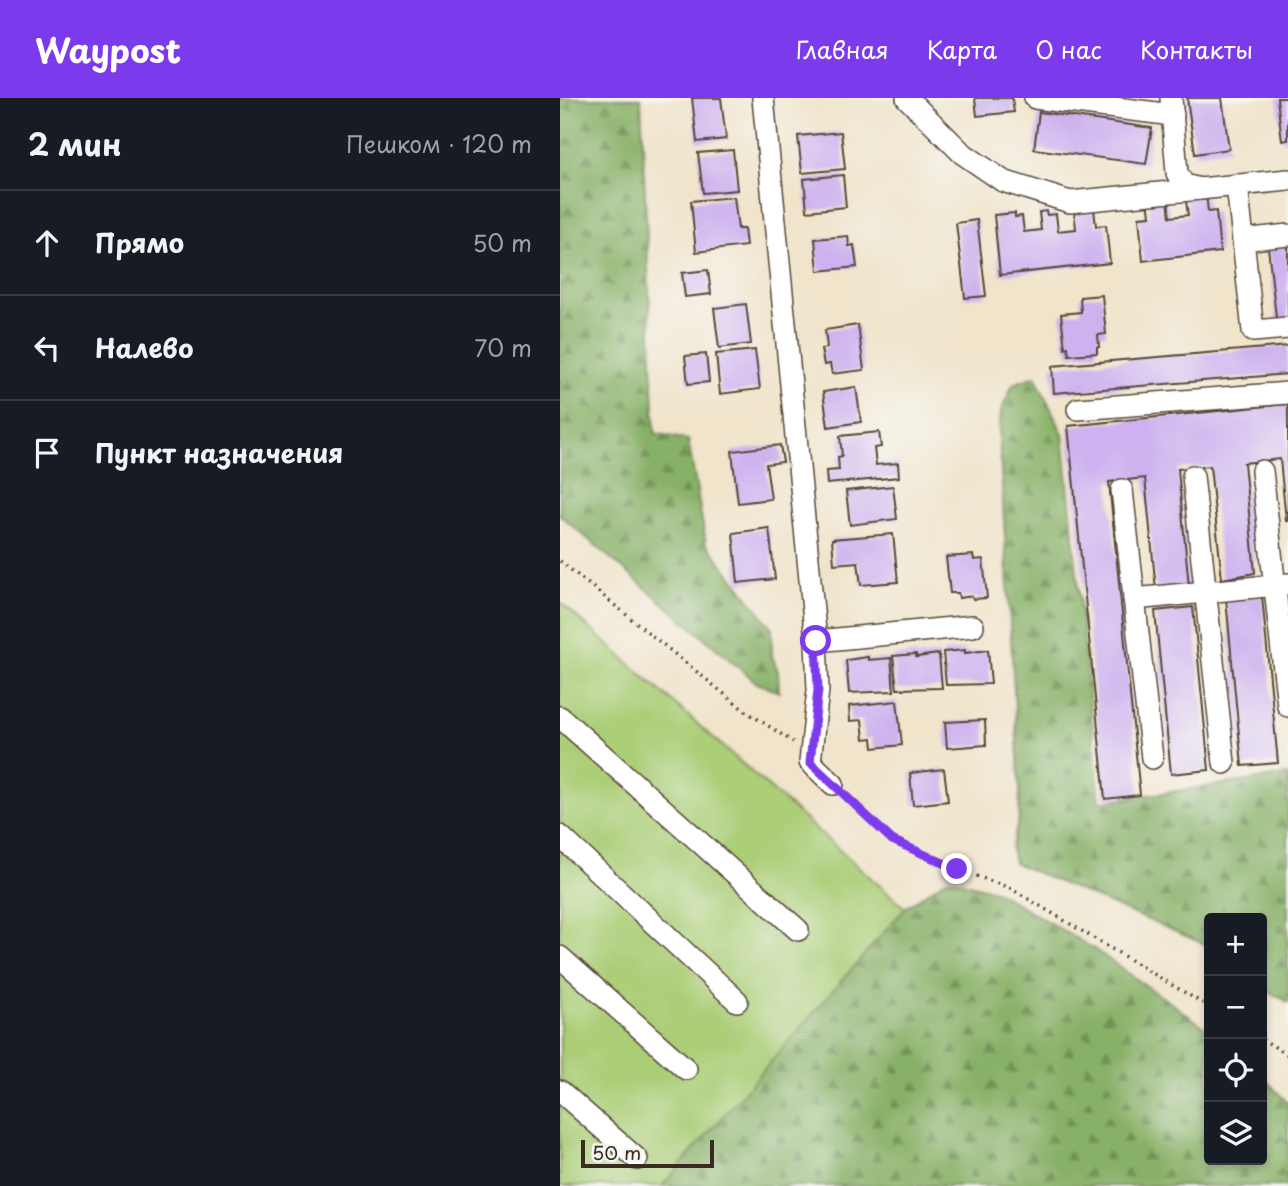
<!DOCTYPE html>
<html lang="ru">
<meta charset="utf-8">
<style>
:root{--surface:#171b24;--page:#242831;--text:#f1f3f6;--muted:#9ea1a6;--line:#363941;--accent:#7c3aed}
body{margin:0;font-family:"Playpen Sans",sans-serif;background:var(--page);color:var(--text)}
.controls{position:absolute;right:21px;bottom:21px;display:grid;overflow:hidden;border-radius:7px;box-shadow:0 4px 10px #0003}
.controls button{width:63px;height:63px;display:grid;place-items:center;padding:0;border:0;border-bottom:2px solid var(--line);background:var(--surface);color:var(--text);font:35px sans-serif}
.scale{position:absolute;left:21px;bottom:18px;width:133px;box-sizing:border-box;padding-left:7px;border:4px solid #3b2a1e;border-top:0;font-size:19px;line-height:24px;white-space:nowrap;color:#3b2a1e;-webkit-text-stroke:5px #f6f6f2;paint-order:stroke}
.stop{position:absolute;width:21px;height:21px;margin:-16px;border:5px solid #7c3aed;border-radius:50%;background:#fff}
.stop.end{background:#7c3aed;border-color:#fff;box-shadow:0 2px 7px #0008}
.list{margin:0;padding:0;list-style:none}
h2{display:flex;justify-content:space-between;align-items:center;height:91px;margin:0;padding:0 28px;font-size:30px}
h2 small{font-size:23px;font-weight:400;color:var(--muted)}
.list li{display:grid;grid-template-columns:46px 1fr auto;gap:21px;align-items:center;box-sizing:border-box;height:105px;padding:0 28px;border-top:2px solid var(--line)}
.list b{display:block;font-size:26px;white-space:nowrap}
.list em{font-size:23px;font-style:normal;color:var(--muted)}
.icon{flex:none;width:38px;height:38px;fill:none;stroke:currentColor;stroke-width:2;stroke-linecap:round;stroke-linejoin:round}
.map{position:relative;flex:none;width:728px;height:1088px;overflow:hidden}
header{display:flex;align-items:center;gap:42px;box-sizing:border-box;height:98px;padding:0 35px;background:var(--accent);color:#fff}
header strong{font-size:33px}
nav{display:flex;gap:38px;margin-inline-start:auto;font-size:24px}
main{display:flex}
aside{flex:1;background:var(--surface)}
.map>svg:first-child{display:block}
</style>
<header>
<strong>Waypost</strong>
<nav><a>Главная</a><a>Карта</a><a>О нас</a><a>Контакты</a></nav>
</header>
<main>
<aside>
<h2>2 мин<small>Пешком · 120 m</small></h2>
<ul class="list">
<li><svg class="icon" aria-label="ahead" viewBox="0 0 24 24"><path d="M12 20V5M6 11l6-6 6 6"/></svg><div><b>Прямо</b></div><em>50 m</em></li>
<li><svg class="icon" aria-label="left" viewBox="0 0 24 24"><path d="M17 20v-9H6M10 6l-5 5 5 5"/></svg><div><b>Налево</b></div><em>70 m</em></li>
<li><svg class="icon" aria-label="arrive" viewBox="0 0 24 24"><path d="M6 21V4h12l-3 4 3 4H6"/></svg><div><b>Пункт назначения</b></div></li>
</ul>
</aside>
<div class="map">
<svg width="728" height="1088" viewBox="0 0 728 1088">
<defs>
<pattern id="forest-firs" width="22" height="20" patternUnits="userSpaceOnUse" patternTransform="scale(1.75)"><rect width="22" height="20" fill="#88b168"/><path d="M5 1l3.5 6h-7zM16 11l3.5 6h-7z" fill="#709055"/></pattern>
</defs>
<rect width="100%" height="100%" fill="#f6f6f2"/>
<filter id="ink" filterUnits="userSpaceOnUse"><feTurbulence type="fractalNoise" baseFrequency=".0143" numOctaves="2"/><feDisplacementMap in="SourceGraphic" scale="14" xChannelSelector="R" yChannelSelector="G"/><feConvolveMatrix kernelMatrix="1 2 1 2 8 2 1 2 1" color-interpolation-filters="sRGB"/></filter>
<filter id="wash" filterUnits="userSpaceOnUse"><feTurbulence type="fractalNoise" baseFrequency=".00686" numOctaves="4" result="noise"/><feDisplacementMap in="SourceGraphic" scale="28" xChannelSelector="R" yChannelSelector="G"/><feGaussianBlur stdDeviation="1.57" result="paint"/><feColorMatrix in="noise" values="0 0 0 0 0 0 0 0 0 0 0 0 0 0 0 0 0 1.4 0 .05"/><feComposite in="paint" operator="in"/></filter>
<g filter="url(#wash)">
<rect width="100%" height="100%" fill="#f0e4ca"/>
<!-- forest -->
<g fill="url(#forest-firs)" stroke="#626e43" stroke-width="2">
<polygon points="0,0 81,0 95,335 128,342 146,445 212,530 212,558 218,573 219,594 197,585 0,417"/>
<polygon points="475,278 503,336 540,704 728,677 728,904 702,890 702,820 649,820 649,848 454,765 451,750 459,720 460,694 439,338 441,313 453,286"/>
<polygon points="388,780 438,794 534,851 649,932 649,1062 702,1062 702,978 728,1005 728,1088 102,1088 345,810"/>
</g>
<!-- green -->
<polygon fill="#abce77" stroke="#737c4a" stroke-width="2" points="0,504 345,810 102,1088 0,1088"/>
<g id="blocks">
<!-- building -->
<g fill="#cdb2ef">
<polygon points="132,0 161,0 166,41 137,44"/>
<polygon points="415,0 452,0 454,14 417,18"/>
<polygon points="627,0 662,0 669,51 635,56"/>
<polygon points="717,0 728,0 728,42 722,43"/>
<polygon points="479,14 592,30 586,66 474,51"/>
<polygon points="281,34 285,71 242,75 238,38"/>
<polygon points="173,52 177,92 143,95 138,55"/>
<polygon points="283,77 286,109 247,113 244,81"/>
<polygon points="625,96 646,96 648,114 656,113 660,154 583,163 579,119 590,118 588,100 608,101 610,119 628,117"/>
<polygon points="174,99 178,131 184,131 186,148 136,154 131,103"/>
<polygon points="514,111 534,111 536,128 546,127 550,165 440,177 434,117 455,115 455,119 462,118 464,134 481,132 479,114 486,113 487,117 496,116 498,133 516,131"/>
<polygon points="417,122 426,198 405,200 396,125"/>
<polygon points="288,138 289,148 294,147 297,169 258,173 255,141"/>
<polygon points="728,147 728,227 717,228 708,149"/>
<polygon points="148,172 151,196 125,199 122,175"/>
<polygon points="542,197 546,236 538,237 539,249 537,249 537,255 509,257 508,249 505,250 501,216 521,214 520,199"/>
<polygon points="186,206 191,246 159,250 154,210"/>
<polygon points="298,227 304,272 272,276 270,266 264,267 261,251 267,250 265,232"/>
<polygon points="728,248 728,276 494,295 492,268"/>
<polygon points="195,252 200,291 160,296 156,256"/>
<polygon points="146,256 149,284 128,286 125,258"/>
<polygon points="296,289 301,324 268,329 263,294"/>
<polygon points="728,306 728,423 726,423 720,361 684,365 695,475 662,481 650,368 618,371 629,489 596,492 585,380 549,384 580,697 545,701 508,328"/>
<polygon points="319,334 321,349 314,350 316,367 338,365 339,379 267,386 266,373 279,372 278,359 282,358 280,338"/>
<polygon points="220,347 223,364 206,366 211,401 178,405 172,353"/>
<polygon points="333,388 337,421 290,427 286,393"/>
<polygon points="209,430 215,481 178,485 173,435"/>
<polygon points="333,436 338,484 301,487 298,464 274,466 272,441"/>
<polygon points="413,457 414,462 423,461 427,500 413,501 412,498 399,500 398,495 390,495 386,459"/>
<polygon points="702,498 718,665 682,668 666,501"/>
<polygon points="633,509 649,672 611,676 595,513"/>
<polygon points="405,552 405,555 428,552 431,586 386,587 383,554"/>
<polygon points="356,556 356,559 379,556 382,590 337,591 333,558"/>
<polygon points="308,559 308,562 331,560 334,593 289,595 286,562"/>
<polygon points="337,603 342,647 313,650 312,640 304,641 302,622 290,623 289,608"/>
<polygon points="425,622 426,647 387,650 385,624"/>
<polygon points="384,671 388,703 353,707 350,675"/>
</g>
</g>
</g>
<g filter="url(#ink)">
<use href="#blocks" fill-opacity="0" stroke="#564638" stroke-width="2"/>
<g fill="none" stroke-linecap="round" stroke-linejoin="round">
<defs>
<g id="minor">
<polyline points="203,0 256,543 258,592 250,664 273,686"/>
<polyline points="347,0 402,55 443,83 510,104 640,91"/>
<polyline points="475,0 613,17"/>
<polyline points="611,0 617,75 624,87 640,91 728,82"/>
<polyline points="677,87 693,233 728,230"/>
<polyline points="683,142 728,137"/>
<polyline points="518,311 728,295"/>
<polyline points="702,373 728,608"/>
<polyline points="633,378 664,665"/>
<polyline points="562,392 592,660"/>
<polyline points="574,501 728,486"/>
<polyline points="256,543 413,528"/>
<polyline points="0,619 238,832"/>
<polyline points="0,738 177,903"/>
<polyline points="0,859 126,971"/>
<polyline points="0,993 77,1061"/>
</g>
</defs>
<!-- minor casing -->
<use href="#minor" stroke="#564638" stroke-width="24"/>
<!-- path -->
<g stroke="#564638" stroke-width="3.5" stroke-dasharray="2 5" stroke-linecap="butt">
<polyline points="0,463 184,612 233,644"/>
<polyline points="287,699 332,742 397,771 450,790 649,909"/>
<polyline points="702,941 728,957"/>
</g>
<!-- minor -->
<use href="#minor" stroke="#fff" stroke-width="21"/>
</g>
</g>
<g fill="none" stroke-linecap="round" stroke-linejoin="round" filter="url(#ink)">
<!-- route -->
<polyline stroke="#7c3aed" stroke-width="9" points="256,543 258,592 250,664 332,742 397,771"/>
</g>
</svg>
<div class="controls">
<button>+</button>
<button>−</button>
<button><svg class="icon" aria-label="locate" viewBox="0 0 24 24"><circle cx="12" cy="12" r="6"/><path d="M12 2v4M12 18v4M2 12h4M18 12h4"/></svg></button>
<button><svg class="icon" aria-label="layers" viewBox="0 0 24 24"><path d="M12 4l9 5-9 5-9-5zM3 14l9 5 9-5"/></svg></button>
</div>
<div class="scale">50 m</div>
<div class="stop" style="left:256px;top:543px"></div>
<div class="stop end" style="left:397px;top:771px"></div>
</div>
</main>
